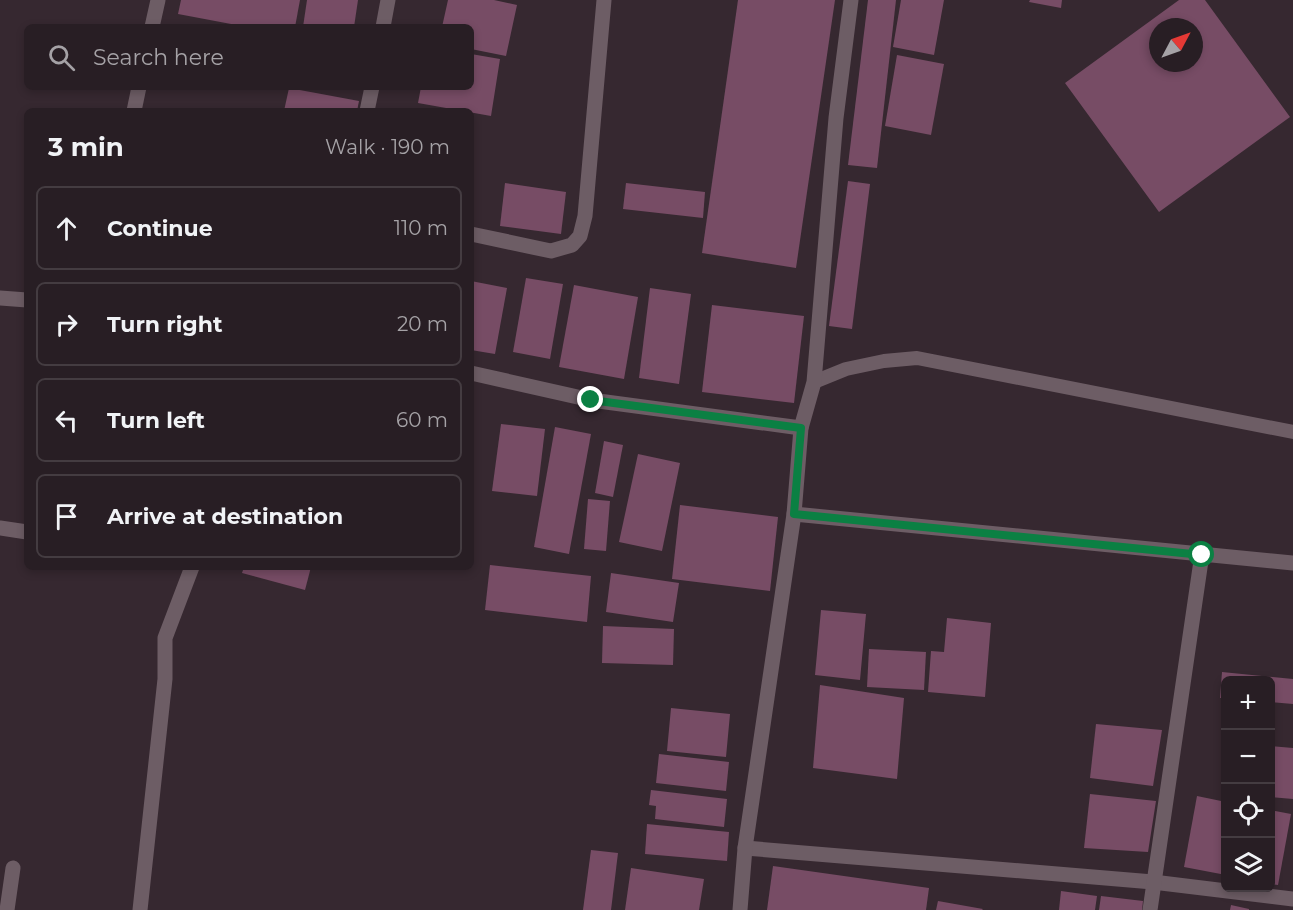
<!DOCTYPE html>
<meta charset="utf-8">
<style>
:root{--surface:#281e24;--page:#342b31;--text:#f1f3f6;--muted:#a5a2a6;--line:#443c41}
body{margin:0;font-family:Montserrat,sans-serif;background:var(--page);color:var(--text)}
.controls{position:absolute;right:18px;bottom:18px;display:grid;overflow:hidden;border-radius:9px;box-shadow:0 3px 9px #0003}
.controls button{width:54px;height:54px;display:grid;place-items:center;padding:0;border:0;border-bottom:2px solid var(--line);background:var(--surface);color:var(--text);font:30px sans-serif}
.compass{position:absolute;left:1149px;top:18px;width:54px;height:54px;border-radius:50%;background:var(--surface);box-shadow:0 3px 9px #0003;rotate:49deg}
.stop{position:absolute;width:18px;height:18px;margin:-14px;border:4px solid #0b8043;border-radius:50%;background:#fff}
.stop.end{background:#0b8043;border-color:#fff;box-shadow:0 2px 6px #0008}
.list{margin:0;padding:0;list-style:none}
h2{display:flex;justify-content:space-between;align-items:center;height:78px;margin:0;padding:0 24px;font-size:26px}
h2 small{font-size:20px;font-weight:400;color:var(--muted)}
.list li{display:grid;grid-template-columns:39px 1fr auto;gap:18px;align-items:center;box-sizing:border-box;height:84px;margin:0 12px 12px;padding:0 12px;border:2px solid var(--line);border-radius:9px}
.list b{display:block;font-size:22px;white-space:nowrap}
.list em{font-size:20px;font-style:normal;color:var(--muted)}
.icon{flex:none;width:33px;height:33px;fill:none;stroke:currentColor;stroke-width:2;stroke-linecap:round;stroke-linejoin:round}
.map{position:relative;flex:none;width:1293px;height:910px;overflow:hidden}
.search{position:absolute;background:var(--surface);box-shadow:0 3px 9px #0003;left:24px;top:24px;width:450px;height:66px;display:flex;align-items:center;gap:15px;box-sizing:border-box;padding:0 21px;border-radius:9px;color:var(--muted);font-size:22px}
.panel{position:absolute;background:var(--surface);box-shadow:0 3px 9px #0003;left:24px;top:108px;width:450px;height:462px;border-radius:9px}
.map>svg:first-child{display:block}
</style>
<div class="map">
<svg width="1293" height="910" viewBox="0 0 1293 910">
<rect width="100%" height="100%" fill="#362830"/>
<!-- building -->
<g fill="#774c65" fill-rule="evenodd">
<polygon points="181,0 300,0 295,27 247,27 178,14"/>
<polygon points="307,0 358,0 354,27 303,27"/>
<polygon points="448,0 494,0 517,5 506,56 471,49 471,27 442,27"/>
<polygon points="738,0 835,0 796,268 702,253"/>
<polygon points="868,0 896,0 877,168 848,165"/>
<polygon points="901,0 944,0 934,55 893,47"/>
<polygon points="1030,0 1062,0 1061,8 1029,2"/>
<path d="M 1179,0 L 1205,0 L 1290,117 L 1159,212 L 1065,83 ZM 1158,27 L 1194,27 L 1194,63 L 1158,63 Z"/>
<polygon points="471,54 500,59 491,116 418,103 421,87 471,87"/>
<polygon points="897,55 944,64 931,135 885,126"/>
<polygon points="289,88 359,101 357,111 284,111"/>
<polygon points="848,181 870,184 852,329 829,326"/>
<polygon points="505,183 566,192 561,234 500,226"/>
<polygon points="626,183 705,192 703,218 623,209"/>
<polygon points="526,278 563,284 550,359 513,352"/>
<polygon points="471,281 507,288 495,354 471,350"/>
<polygon points="574,285 638,297 624,379 559,367"/>
<polygon points="650,288 691,294 679,384 639,378"/>
<polygon points="712,305 804,316 794,403 702,392"/>
<polygon points="501,424 545,429 537,496 492,491"/>
<polygon points="555,427 591,434 569,554 534,547"/>
<polygon points="604,441 623,445 613,497 595,493"/>
<polygon points="638,454 680,463 662,551 619,542"/>
<polygon points="588,499 610,501 606,551 584,549"/>
<polygon points="680,505 778,517 770,591 672,579"/>
<polygon points="490,565 591,576 587,622 485,610"/>
<polygon points="244,567 311,567 305,590 242,573"/>
<polygon points="611,573 679,583 673,622 606,612"/>
<polygon points="821,610 866,614 860,680 815,675"/>
<polygon points="947,618 991,623 985,697 928,692 931,651 944,652"/>
<polygon points="603,626 674,629 673,665 602,663"/>
<polygon points="869,649 926,652 924,690 867,687"/>
<polygon points="1222,672 1293,679 1293,704 1270,702 1270,680 1226,680 1226,698 1220,698"/>
<polygon points="820,685 904,698 897,779 813,768"/>
<polygon points="671,708 730,714 726,757 667,751"/>
<polygon points="1096,724 1162,730 1153,786 1090,778"/>
<polygon points="1270,746 1293,748 1293,799 1270,797"/>
<polygon points="659,754 729,762 726,791 656,783"/>
<polygon points="651,790 727,799 724,827 655,819 656,806 649,805"/>
<polygon points="1090,794 1156,801 1148,852 1084,848"/>
<polygon points="1197,796 1226,802 1226,875 1184,867"/>
<polygon points="1270,810 1291,814 1278,885 1270,884"/>
<polygon points="647,824 729,832 727,861 645,854"/>
<polygon points="591,850 618,853 611,910 583,910"/>
<polygon points="773,866 929,888 926,910 767,910"/>
<polygon points="631,868 704,879 699,910 625,910"/>
<polygon points="1061,891 1097,896 1095,910 1059,910"/>
<polygon points="1101,896 1143,901 1142,910 1099,910"/>
<polygon points="938,901 983,909 982,910 936,910"/>
<polygon points="1231,905 1249,909 1249,910 1230,910"/>
</g>
<g fill="none" stroke-linecap="round" stroke-linejoin="round">
<!-- lane -->
<polyline stroke="#6d5d65" stroke-width="14" points="814,382 846,369 884,361 917,358 1293,432"/>
<!-- street -->
<g stroke="#6d5d65" stroke-width="15">
<polyline points="152,27 158,0"/>
<polyline points="383,27 388,0"/>
<polyline points="134,111 139,87"/>
<polyline points="367,111 372,87"/>
<polyline points="471,234 551,251 572,245 580,236 585,216 604,0"/>
<polyline points="0,298 27,300"/>
<polyline points="471,373 591,400 801,428"/>
<polyline points="794,514 1293,563"/>
<polyline points="0,528 27,532"/>
<polyline points="745,848 1153,882 1293,899"/>
<polyline points="7,910 13,868"/>
<polyline points="140,910 165,679 165,638 192,567"/>
<polyline points="740,910 745,848 794,514 801,428 814,382 836,118 851,0"/>
<polyline points="1150,910 1202,554"/>
</g>
</g>
<g fill="none" stroke-linecap="round" stroke-linejoin="round">
<!-- route -->
<polyline stroke="#0b8043" stroke-width="8" points="591,400 801,428 794,514 1202,555"/>
</g>
</svg>
<div class="controls">
<button>+</button>
<button>−</button>
<button><svg class="icon" aria-label="locate" viewBox="0 0 24 24"><circle cx="12" cy="12" r="6"/><path d="M12 2v4M12 18v4M2 12h4M18 12h4"/></svg></button>
<button><svg class="icon" aria-label="layers" viewBox="0 0 24 24"><path d="M12 4l9 5-9 5-9-5zM3 14l9 5 9-5"/></svg></button>
</div>
<svg class="compass" viewBox="-18 -18 36 36"><path d="M0-13l5 13h-10z" fill="#e53935"/><path d="M0 13l5-13h-10z" fill="#a5a2a6"/></svg>
<div class="stop" style="left:1202px;top:555px"></div>
<div class="stop end" style="left:591px;top:400px"></div>
<div class="search"><svg class="icon" aria-label="search" viewBox="0 0 24 24"><circle cx="10" cy="10" r="6"/><path d="M15 15l6 6"/></svg>Search here</div>
<section class="panel">
<h2>3 min<small>Walk · 190 m</small></h2>
<ul class="list">
<li><svg class="icon" aria-label="ahead" viewBox="0 0 24 24"><path d="M12 20V5M6 11l6-6 6 6"/></svg><div><b>Continue</b></div><em>110 m</em></li>
<li><svg class="icon" aria-label="right" viewBox="0 0 24 24"><path d="M7 20v-9h11M14 6l5 5-5 5"/></svg><div><b>Turn right</b></div><em>20 m</em></li>
<li><svg class="icon" aria-label="left" viewBox="0 0 24 24"><path d="M17 20v-9H6M10 6l-5 5 5 5"/></svg><div><b>Turn left</b></div><em>60 m</em></li>
<li><svg class="icon" aria-label="arrive" viewBox="0 0 24 24"><path d="M6 21V4h12l-3 4 3 4H6"/></svg><div><b>Arrive at destination</b></div></li>
</ul>
</section>
</div>
